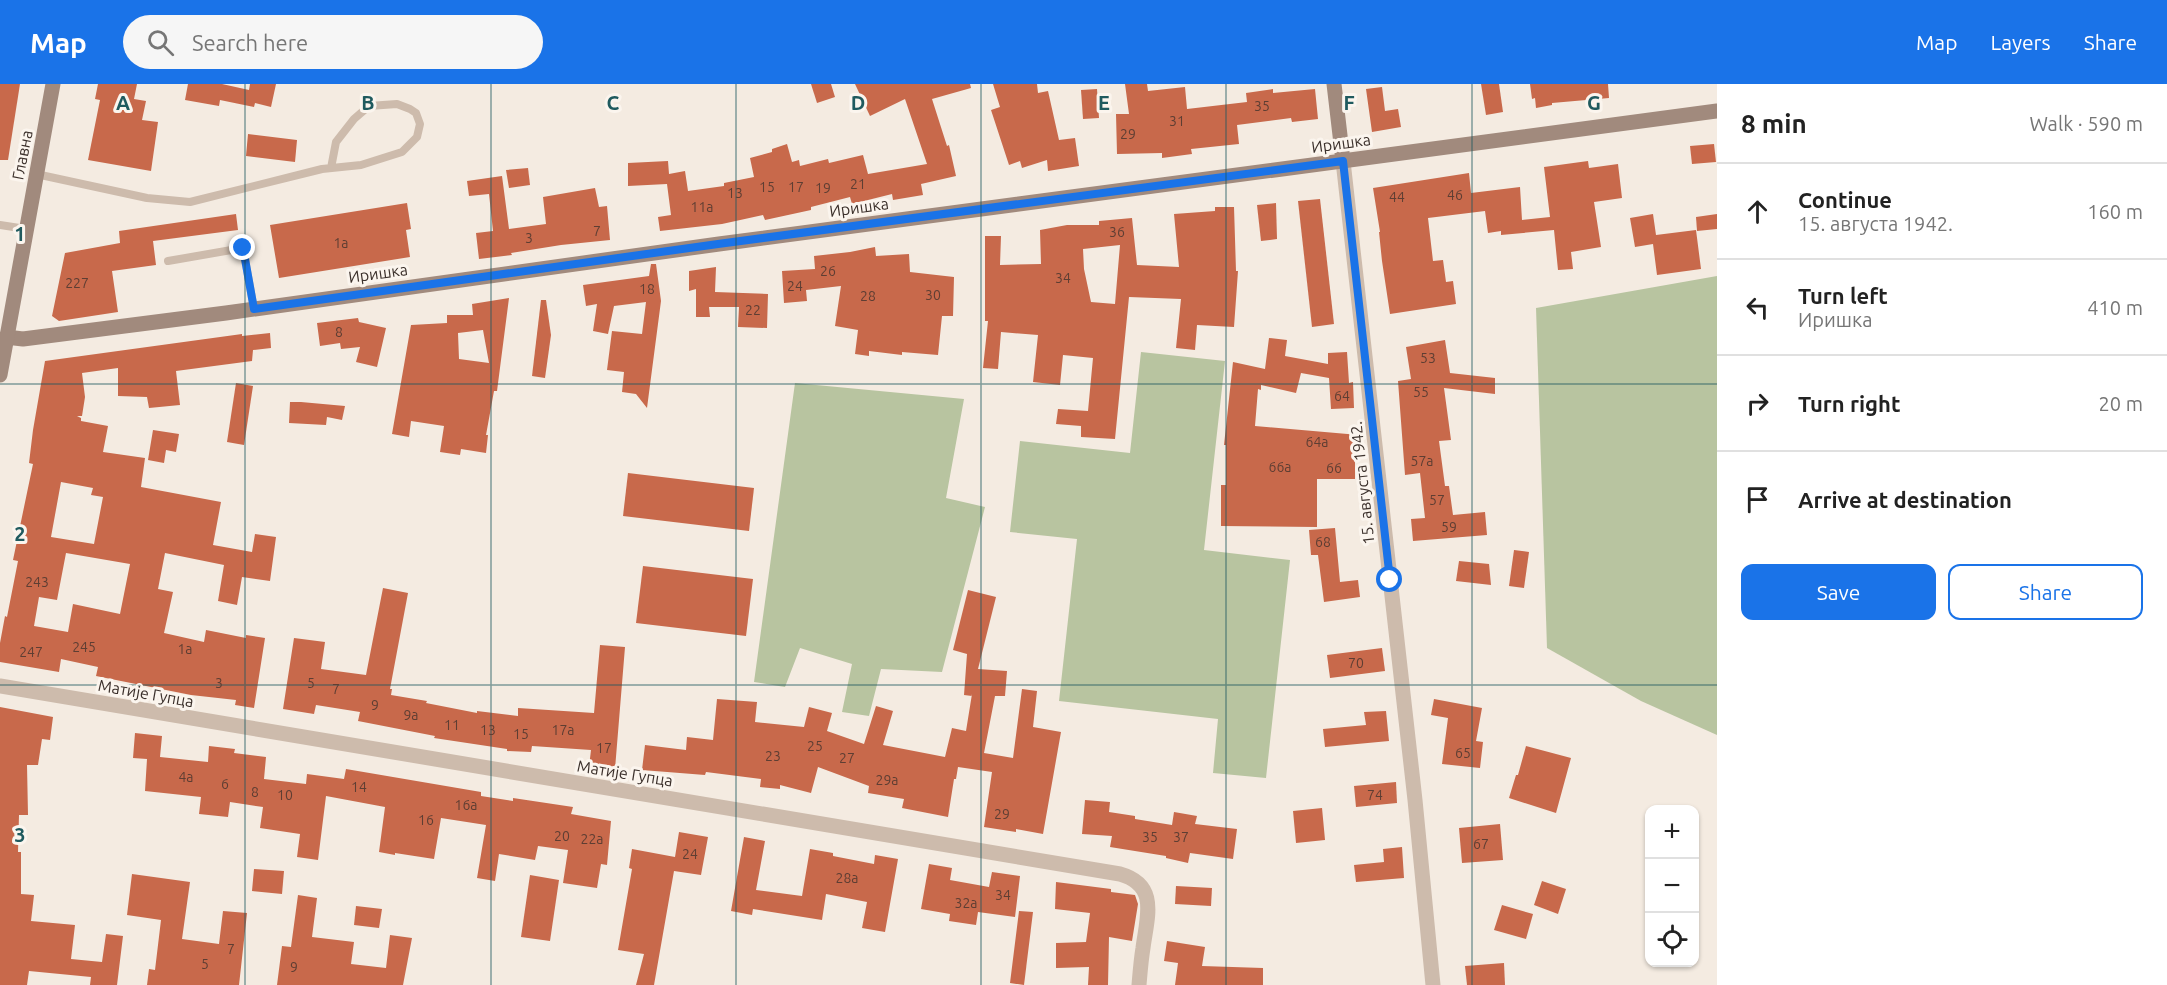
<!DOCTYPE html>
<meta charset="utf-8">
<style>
:root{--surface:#fff;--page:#f6f6f6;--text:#222;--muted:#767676;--line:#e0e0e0;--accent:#1a73e8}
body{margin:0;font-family:Ubuntu,sans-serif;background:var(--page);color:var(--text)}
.controls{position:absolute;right:18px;bottom:18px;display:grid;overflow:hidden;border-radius:12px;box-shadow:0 2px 4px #0004}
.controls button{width:54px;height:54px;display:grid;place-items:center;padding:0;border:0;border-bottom:2px solid var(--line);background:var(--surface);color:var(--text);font:30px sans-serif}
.stop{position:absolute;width:18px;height:18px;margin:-14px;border:4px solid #1a73e8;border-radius:50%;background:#fff}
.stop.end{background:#1a73e8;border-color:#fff;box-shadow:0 2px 6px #0008}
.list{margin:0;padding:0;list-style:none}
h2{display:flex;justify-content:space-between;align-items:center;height:78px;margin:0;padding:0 24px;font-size:26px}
h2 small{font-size:20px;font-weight:400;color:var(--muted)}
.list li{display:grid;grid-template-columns:39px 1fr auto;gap:18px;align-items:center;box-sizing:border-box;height:96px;padding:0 24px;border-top:2px solid var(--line)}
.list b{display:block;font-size:22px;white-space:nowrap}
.list p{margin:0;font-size:20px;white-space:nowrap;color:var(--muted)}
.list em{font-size:20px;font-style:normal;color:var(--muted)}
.actions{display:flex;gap:12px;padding:18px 24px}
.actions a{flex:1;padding:14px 0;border:2px solid var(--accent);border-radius:12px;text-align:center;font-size:21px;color:var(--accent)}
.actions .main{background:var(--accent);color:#fff}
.icon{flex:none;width:33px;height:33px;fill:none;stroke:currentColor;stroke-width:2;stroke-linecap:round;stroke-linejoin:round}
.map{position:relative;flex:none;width:1717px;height:901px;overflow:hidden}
header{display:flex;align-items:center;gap:36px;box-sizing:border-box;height:84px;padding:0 30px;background:var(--accent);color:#fff}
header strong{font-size:28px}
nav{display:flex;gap:33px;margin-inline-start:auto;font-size:21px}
.search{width:420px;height:54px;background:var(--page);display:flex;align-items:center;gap:15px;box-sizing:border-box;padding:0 21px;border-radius:33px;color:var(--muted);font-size:22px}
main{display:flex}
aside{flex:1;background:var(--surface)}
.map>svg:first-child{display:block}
</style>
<header>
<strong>Map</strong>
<div class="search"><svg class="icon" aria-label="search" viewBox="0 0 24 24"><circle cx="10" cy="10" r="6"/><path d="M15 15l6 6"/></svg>Search here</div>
<nav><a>Map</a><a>Layers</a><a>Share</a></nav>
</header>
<main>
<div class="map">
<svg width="1717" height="901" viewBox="0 0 1717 901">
<rect width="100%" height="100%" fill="#f4ebe1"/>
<!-- green -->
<g fill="#b8c4a0">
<polygon points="1717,192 1717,651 1641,617 1547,564 1536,224"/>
<polygon points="1141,268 1225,277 1204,466 1290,476 1266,694 1213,689 1218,635 1059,617 1077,455 1010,448 1020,357 1130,369"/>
<polygon points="795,299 964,315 946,414 985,423 942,588 881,585 869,632 842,628 852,580 800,564 785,603 754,598"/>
</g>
<!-- building -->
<g fill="#c8694b" fill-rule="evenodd">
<polygon points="0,0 20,0 8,76 0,76"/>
<polygon points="98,0 137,0 134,15 146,17 142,36 158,38 151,87 88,76 100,16 95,15"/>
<polygon points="188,0 222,0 249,6 250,0 276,0 271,23 255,19 254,23 220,16 219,22 185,16"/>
<polygon points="811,0 831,0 835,13 817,19"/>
<polygon points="855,0 970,0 971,4 932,15 947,62 949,61 956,92 921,100 923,111 893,116 892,110 852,120 850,113 811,123 811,126 765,136 763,131 722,140 660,147 658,133 671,131 667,100 628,102 628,79 668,77 669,90 685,87 688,107 724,102 724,99 754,93 750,74 772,68 772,65 787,60 792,78 799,76 800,82 828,75 829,79 863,71 868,90 927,80 905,15 870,32"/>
<polygon points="993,0 1037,0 1038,9 1048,7 1059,56 1075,54 1079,82 1048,87 1047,76 1022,84 1020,77 1009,81 991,26 1000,23"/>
<polygon points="1125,0 1147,0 1148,7 1185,3 1187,25 1247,18 1246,9 1273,5 1273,9 1315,5 1318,35 1292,38 1291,34 1237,41 1239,60 1191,65 1192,70 1162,74 1162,69 1117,70 1116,30 1129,30"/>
<polygon points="1481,0 1499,0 1503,28 1486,31"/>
<polygon points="1530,0 1608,0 1609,14 1552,19 1552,21 1536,24 1535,14 1532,15"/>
<polygon points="1382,3 1385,27 1398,25 1401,43 1372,48 1366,5"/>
<polygon points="1097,5 1099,34 1083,35 1081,6"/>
<polygon points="248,50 297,56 295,78 246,72"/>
<polygon points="1714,60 1716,78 1692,80 1690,62"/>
<polygon points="1588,77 1589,84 1618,80 1622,114 1594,118 1601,163 1571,168 1573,185 1558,186 1554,146 1501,151 1501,147 1488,149 1485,127 1428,134 1433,177 1443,176 1446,198 1453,197 1456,220 1390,230 1382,177 1379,148 1380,148 1373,104 1469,89 1471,109 1520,103 1522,136 1550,133 1544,83"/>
<polygon points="528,84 530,101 509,104 506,86"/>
<polygon points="502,92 509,145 546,140 543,113 595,104 599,123 607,122 610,156 561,161 511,169 512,171 479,175 476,149 493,147 489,110 469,112 467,97"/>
<polygon points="1320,115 1334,240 1312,243 1298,117"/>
<polygon points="407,119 411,145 406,146 410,173 279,194 270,141"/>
<polygon points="1276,119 1277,155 1261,157 1257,121"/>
<path d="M 1215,123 L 1234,123 L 1236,187 L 1238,187 L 1234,243 L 1197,241 L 1195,266 L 1176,264 L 1181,215 L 1129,213 L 1115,355 L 1081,353 L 1081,342 L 1056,340 L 1058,325 L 1088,327 L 1093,274 L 1063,271 L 1060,301 L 1033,298 L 1038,251 L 1001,248 L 998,285 L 983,284 L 988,237 L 985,237 L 985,152 L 1001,152 L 1000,181 L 1041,180 L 1040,146 L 1067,141 L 1099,141 L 1099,137 L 1132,134 L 1137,181 L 1179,183 L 1174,130 L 1215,127 ZM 1120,161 L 1115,220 L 1091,218 L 1084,185 L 1083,165 Z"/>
<polygon points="236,130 238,146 153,157 156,181 112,187 118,228 59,237 52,232 65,169 120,159 119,147"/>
<polygon points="1653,130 1656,151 1696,146 1701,185 1657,191 1653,160 1635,163 1630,134"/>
<polygon points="1717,130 1717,145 1697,147 1696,133"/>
<polygon points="875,163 876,172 909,170 910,188 954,193 953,232 942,232 938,271 902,268 902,271 869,267 869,272 855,270 858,246 835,242 841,202 806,206 807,217 784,219 782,187 815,185 814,172 850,168"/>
<polygon points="651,180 656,180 661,217 647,324 636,310 622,308 624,288 607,286 612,247 642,250 646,218 614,222 608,250 593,247 597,220 586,222 583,201 649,192"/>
<polygon points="716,183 715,208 768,210 767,244 738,243 739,223 709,223 710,233 696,233 696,205 689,207 689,187"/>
<path d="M 509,214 L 497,307 L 494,307 L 486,351 L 488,351 L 486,369 L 461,365 L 460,371 L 440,368 L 444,342 L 411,337 L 409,353 L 392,350 L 411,241 L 447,239 L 447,231 L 473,231 L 472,220 ZM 483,246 L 489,279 L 459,275 L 458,249 Z"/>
<polygon points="541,216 546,216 551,251 545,294 532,292"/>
<polygon points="358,234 359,238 386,244 377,283 356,278 360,263 341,265 340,259 320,262 317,239"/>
<path d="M 270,249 L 271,264 L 253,266 L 252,277 L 176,287 L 180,321 L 149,324 L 147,313 L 118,312 L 118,284 L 82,289 L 85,313 L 82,332 L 77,332 L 81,334 L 81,337 L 108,342 L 103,368 L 145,374 L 141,403 L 221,418 L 213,461 L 252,468 L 255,450 L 276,453 L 270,497 L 242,493 L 237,521 L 218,517 L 224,481 L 165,469 L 158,505 L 173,508 L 164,549 L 204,558 L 206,546 L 246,554 L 246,551 L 265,554 L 254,624 L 235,621 L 236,616 L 191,611 L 96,592 L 98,583 L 61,575 L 59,588 L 0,578 L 0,559 L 5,532 L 7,533 L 18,477 L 13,476 L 33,380 L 29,379 L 33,346 L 45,277 L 242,250 L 242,252 ZM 61,398 L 93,404 L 91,411 L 103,413 L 94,460 L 51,453 ZM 66,469 L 130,480 L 120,530 L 73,520 L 68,548 L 34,542 L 39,513 L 57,516 Z"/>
<polygon points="1269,254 1287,256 1285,272 1328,280 1328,269 1347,268 1349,299 1353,298 1354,324 1331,325 1329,294 1301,289 1296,309 1261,301 1261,306 1258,305 1255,342 1359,351 1357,371 1355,371 1355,395 1317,395 1317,443 1221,442 1221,401 1226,401 1226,361 1224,361 1233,278 1265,285"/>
<polygon points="1445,256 1450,289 1495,294 1495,310 1444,304 1451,356 1439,357 1445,402 1449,402 1453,431 1485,428 1487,451 1413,457 1411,435 1425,434 1420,389 1405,391 1398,297 1411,295 1406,263"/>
<polygon points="236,299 253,302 244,361 227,358"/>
<polygon points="290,318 301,318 345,322 342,336 327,333 326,341 289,339"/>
<polygon points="153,346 179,350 176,368 166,366 164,379 148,376"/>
<polygon points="628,389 754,404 749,447 623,432"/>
<polygon points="1335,444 1340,498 1358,496 1360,513 1324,518 1318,471 1311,471 1309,446"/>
<polygon points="1514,466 1529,468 1524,504 1509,502"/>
<polygon points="1459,477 1489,480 1491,501 1456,497"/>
<polygon points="643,482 753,495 746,552 636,539"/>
<polygon points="383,504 408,509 390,605 392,605 391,611 427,617 426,619 477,629 477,627 518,632 518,624 594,629 600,561 625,563 615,685 589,683 591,666 532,662 531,668 507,667 507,665 434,654 435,652 358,637 360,628 316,621 314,630 283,625 294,554 325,558 321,585 366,591"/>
<polygon points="968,506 996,513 978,585 1007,587 1005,612 995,612 984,669 1013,674 1022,605 1037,607 1033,643 1061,648 1043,750 1016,745 1016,748 984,743 992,688 958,683 956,695 954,695 948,733 902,724 904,715 868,709 869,702 818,683 811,709 780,701 780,705 760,703 761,695 706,688 705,691 642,686 645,661 686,666 687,653 713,656 717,615 757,618 755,638 804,643 809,623 832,629 827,647 864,660 876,622 893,627 883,661 945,673 952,644 966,647 972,610 972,612 964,611 967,570 953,566"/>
<polygon points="1382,564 1385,587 1330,594 1327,571"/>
<polygon points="1434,615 1482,624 1476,657 1483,658 1480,684 1442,680 1448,634 1431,631"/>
<polygon points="0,623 53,633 50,656 42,655 38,681 27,681 28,731 19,731 18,768 21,768 21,810 34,811 31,837 75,841 71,875 102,878 106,850 123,852 117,901 90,901 91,893 29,887 27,901 0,901"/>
<polygon points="1386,627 1389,657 1325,663 1323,645 1366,641 1364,628"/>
<polygon points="135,649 162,652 160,673 208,678 209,662 235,665 234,669 266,673 264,695 306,700 307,690 344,695 346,685 481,708 481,712 513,717 513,714 573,723 571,730 611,737 607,781 601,780 597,804 563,799 568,766 538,762 535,776 499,770 495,797 477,794 486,741 441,734 434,775 395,769 395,771 379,768 385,723 326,712 318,776 297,773 300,750 260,744 263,723 230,718 228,733 199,730 201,713 145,707 147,675 133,674"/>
<polygon points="1526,662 1571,674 1556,729 1509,714 1516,691 1518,691"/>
<polygon points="1396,698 1397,719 1356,723 1354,702"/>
<polygon points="1085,716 1110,718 1109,728 1135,732 1135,735 1172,741 1174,728 1197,732 1195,740 1237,745 1233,775 1190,769 1188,779 1166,774 1166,772 1110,763 1112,752 1082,750"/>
<polygon points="1322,724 1325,756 1296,759 1293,727"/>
<polygon points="1500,740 1503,776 1462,779 1459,744"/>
<polygon points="679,748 708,753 701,791 674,787 654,901 636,901 644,870 618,866 632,785 629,784 632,765 675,773"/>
<polygon points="744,753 765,757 756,806 802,812 810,765 833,769 833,772 874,780 875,771 898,775 885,848 862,844 867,818 826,810 822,836 753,825 752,831 731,827"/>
<polygon points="1402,763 1404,794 1356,798 1354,781 1384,778 1383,765"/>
<polygon points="929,780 952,784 950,796 989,803 992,788 1020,792 1015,833 978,828 976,841 949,837 950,830 921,825"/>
<polygon points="254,785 284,787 282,810 252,807"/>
<polygon points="132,790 190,798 182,855 219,860 223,827 247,829 239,901 147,901 149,885 155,886 161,836 127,831"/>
<polygon points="530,791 559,796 550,857 521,853"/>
<polygon points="1542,797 1566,805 1558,830 1534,821"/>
<polygon points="1056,798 1111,805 1111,808 1135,811 1138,820 1132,857 1109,853 1108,901 1088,901 1089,883 1056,884 1056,859 1086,858 1090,829 1055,825"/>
<polygon points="1176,802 1212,804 1211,822 1175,820"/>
<polygon points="298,811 317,814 312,853 354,858 351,880 386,884 390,851 412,854 403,901 277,901 282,862 291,863"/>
<polygon points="1502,821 1533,830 1526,855 1494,846"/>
<polygon points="356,822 382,825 379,844 354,841"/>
<polygon points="1019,827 1033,828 1024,901 1010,899"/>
<polygon points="1167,857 1205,863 1202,882 1263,884 1263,901 1175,901 1178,879 1164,877"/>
<polygon points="1504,879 1505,901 1467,901 1465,882"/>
</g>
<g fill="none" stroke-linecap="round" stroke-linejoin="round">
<!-- lane -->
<g stroke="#cdbbac" stroke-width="8">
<polyline points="36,90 147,114 190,118 322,85 361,81 402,68 417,53 420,40 416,29 410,25 397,20 369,22 354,35 336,58 331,84"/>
<polyline points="0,141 26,145"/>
<polyline points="168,177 243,164 254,225"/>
</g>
<!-- street -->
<g stroke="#cdbbac" stroke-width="15">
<polyline points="1343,77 1415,716 1433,901"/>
<path d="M 0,602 L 1120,790 C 1159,801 1147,833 1143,864 C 1141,876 1140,889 1139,901"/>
</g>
<!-- secondary -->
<g stroke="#a18a7d" stroke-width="15">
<polyline points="1334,0 1343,77"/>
<polyline points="6,253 23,255 226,229 719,160 1717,27"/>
<polyline points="0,291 53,0"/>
</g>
</g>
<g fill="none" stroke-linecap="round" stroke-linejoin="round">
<!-- route -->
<polyline stroke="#1a73e8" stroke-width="8" points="243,164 254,225 718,160 1343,77 1390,496"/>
</g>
<!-- grid -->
<path fill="none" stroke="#1f5a5e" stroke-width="1.5" stroke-opacity="0.55" d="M 245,0 L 245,901M 491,0 L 491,901M 736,0 L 736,901M 981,0 L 981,901M 1226,0 L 1226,901M 1472,0 L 1472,901M 0,300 L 1717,300M 0,601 L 1717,601"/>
<g text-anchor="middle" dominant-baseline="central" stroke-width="6" stroke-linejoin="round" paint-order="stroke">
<!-- number labels -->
<g font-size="14" fill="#5e3e33">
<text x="1262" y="22">35</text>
<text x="1177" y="37">31</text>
<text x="1128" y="50">29</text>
<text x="858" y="100">21</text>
<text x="767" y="103">15</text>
<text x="796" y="103">17</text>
<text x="823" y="104">19</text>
<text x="735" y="109">13</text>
<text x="1455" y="111">46</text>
<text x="1397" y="113">44</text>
<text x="702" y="123">11a</text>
<text x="597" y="147">7</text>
<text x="1117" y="148">36</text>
<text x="529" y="154">3</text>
<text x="341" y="159">1a</text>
<text x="828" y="187">26</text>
<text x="1063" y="194">34</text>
<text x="77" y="199">227</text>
<text x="795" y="202">24</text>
<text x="647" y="205">18</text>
<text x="933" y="211">30</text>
<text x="868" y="212">28</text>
<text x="753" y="226">22</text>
<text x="339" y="248">8</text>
<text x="1428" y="274">53</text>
<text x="1421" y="308">55</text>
<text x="1342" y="312">64</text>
<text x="1317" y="358">64a</text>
<text x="1422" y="377">57a</text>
<text x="1280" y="383">66a</text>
<text x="1334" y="384">66</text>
<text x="1437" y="416">57</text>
<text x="1449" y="443">59</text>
<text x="1323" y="458">68</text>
<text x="37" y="498">243</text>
<text x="84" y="563">245</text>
<text x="185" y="565">1a</text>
<text x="31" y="568">247</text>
<text x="1356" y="579">70</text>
<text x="219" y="599">3</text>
<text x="311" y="599">5</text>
<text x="336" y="605">7</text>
<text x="375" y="621">9</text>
<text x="411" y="631">9a</text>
<text x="452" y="641">11</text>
<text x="488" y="646">13</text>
<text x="563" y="646">17a</text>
<text x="521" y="650">15</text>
<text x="815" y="662">25</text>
<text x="604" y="664">17</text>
<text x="1463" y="669">65</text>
<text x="773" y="672">23</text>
<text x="847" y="674">27</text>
<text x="186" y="693">4a</text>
<text x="887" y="696">29a</text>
<text x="225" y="700">6</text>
<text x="359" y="703">14</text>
<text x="255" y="708">8</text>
<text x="285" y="711">10</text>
<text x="1375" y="711">74</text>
<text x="466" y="721">16a</text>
<text x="1002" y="730">29</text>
<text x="426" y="736">16</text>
<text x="562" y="752">20</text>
<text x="1150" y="753">35</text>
<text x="1181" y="753">37</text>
<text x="592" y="755">22a</text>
<text x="1481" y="760">67</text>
<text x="690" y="770">24</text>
<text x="847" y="794">28a</text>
<text x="1003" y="811">34</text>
<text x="966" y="819">32a</text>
<text x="231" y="865">7</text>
<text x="205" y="880">5</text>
<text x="294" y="883">9</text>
</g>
<!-- street labels -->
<g font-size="16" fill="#3b302b" stroke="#fbf5ee">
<text transform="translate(1341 59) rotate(-8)">Иришка</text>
<text transform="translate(22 71) rotate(-79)">Главна</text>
<text transform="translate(859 123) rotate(-8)">Иришка</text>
<text transform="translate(378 189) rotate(-8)">Иришка</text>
<text transform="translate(1362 399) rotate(-96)">15. августа 1942.</text>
<text transform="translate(146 609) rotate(10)">Матије Гупца</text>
<text transform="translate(625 689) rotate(9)">Матије Гупца</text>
</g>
</g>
<g font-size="20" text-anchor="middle" font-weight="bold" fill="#1f5a5e" stroke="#fbf5ee" stroke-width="6" stroke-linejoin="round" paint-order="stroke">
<text x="123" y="26">A</text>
<text x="368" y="26">B</text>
<text x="613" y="26">C</text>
<text x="858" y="26">D</text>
<text x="1104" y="26">E</text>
<text x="1349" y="26">F</text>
<text x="1594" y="26">G</text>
<text x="20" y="157">1</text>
<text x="20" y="457">2</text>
<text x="20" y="758">3</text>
</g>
</svg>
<div class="controls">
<button>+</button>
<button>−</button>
<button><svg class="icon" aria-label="locate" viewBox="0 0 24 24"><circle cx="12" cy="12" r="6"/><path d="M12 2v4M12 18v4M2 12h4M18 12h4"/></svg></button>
</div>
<div class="stop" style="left:1390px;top:496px"></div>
<div class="stop end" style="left:243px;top:164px"></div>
</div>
<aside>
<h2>8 min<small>Walk · 590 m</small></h2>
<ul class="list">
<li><svg class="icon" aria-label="ahead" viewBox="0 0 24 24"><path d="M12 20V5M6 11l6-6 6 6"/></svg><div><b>Continue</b><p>15. августа 1942.</p></div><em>160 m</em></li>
<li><svg class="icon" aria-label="left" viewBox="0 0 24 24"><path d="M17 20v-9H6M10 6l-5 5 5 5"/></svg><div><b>Turn left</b><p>Иришка</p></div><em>410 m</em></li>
<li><svg class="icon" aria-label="right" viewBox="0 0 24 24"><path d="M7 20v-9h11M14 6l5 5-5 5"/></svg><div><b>Turn right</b></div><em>20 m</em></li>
<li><svg class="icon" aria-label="arrive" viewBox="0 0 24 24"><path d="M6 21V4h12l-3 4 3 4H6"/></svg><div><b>Arrive at destination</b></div></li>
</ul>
<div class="actions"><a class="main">Save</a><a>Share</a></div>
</aside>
</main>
